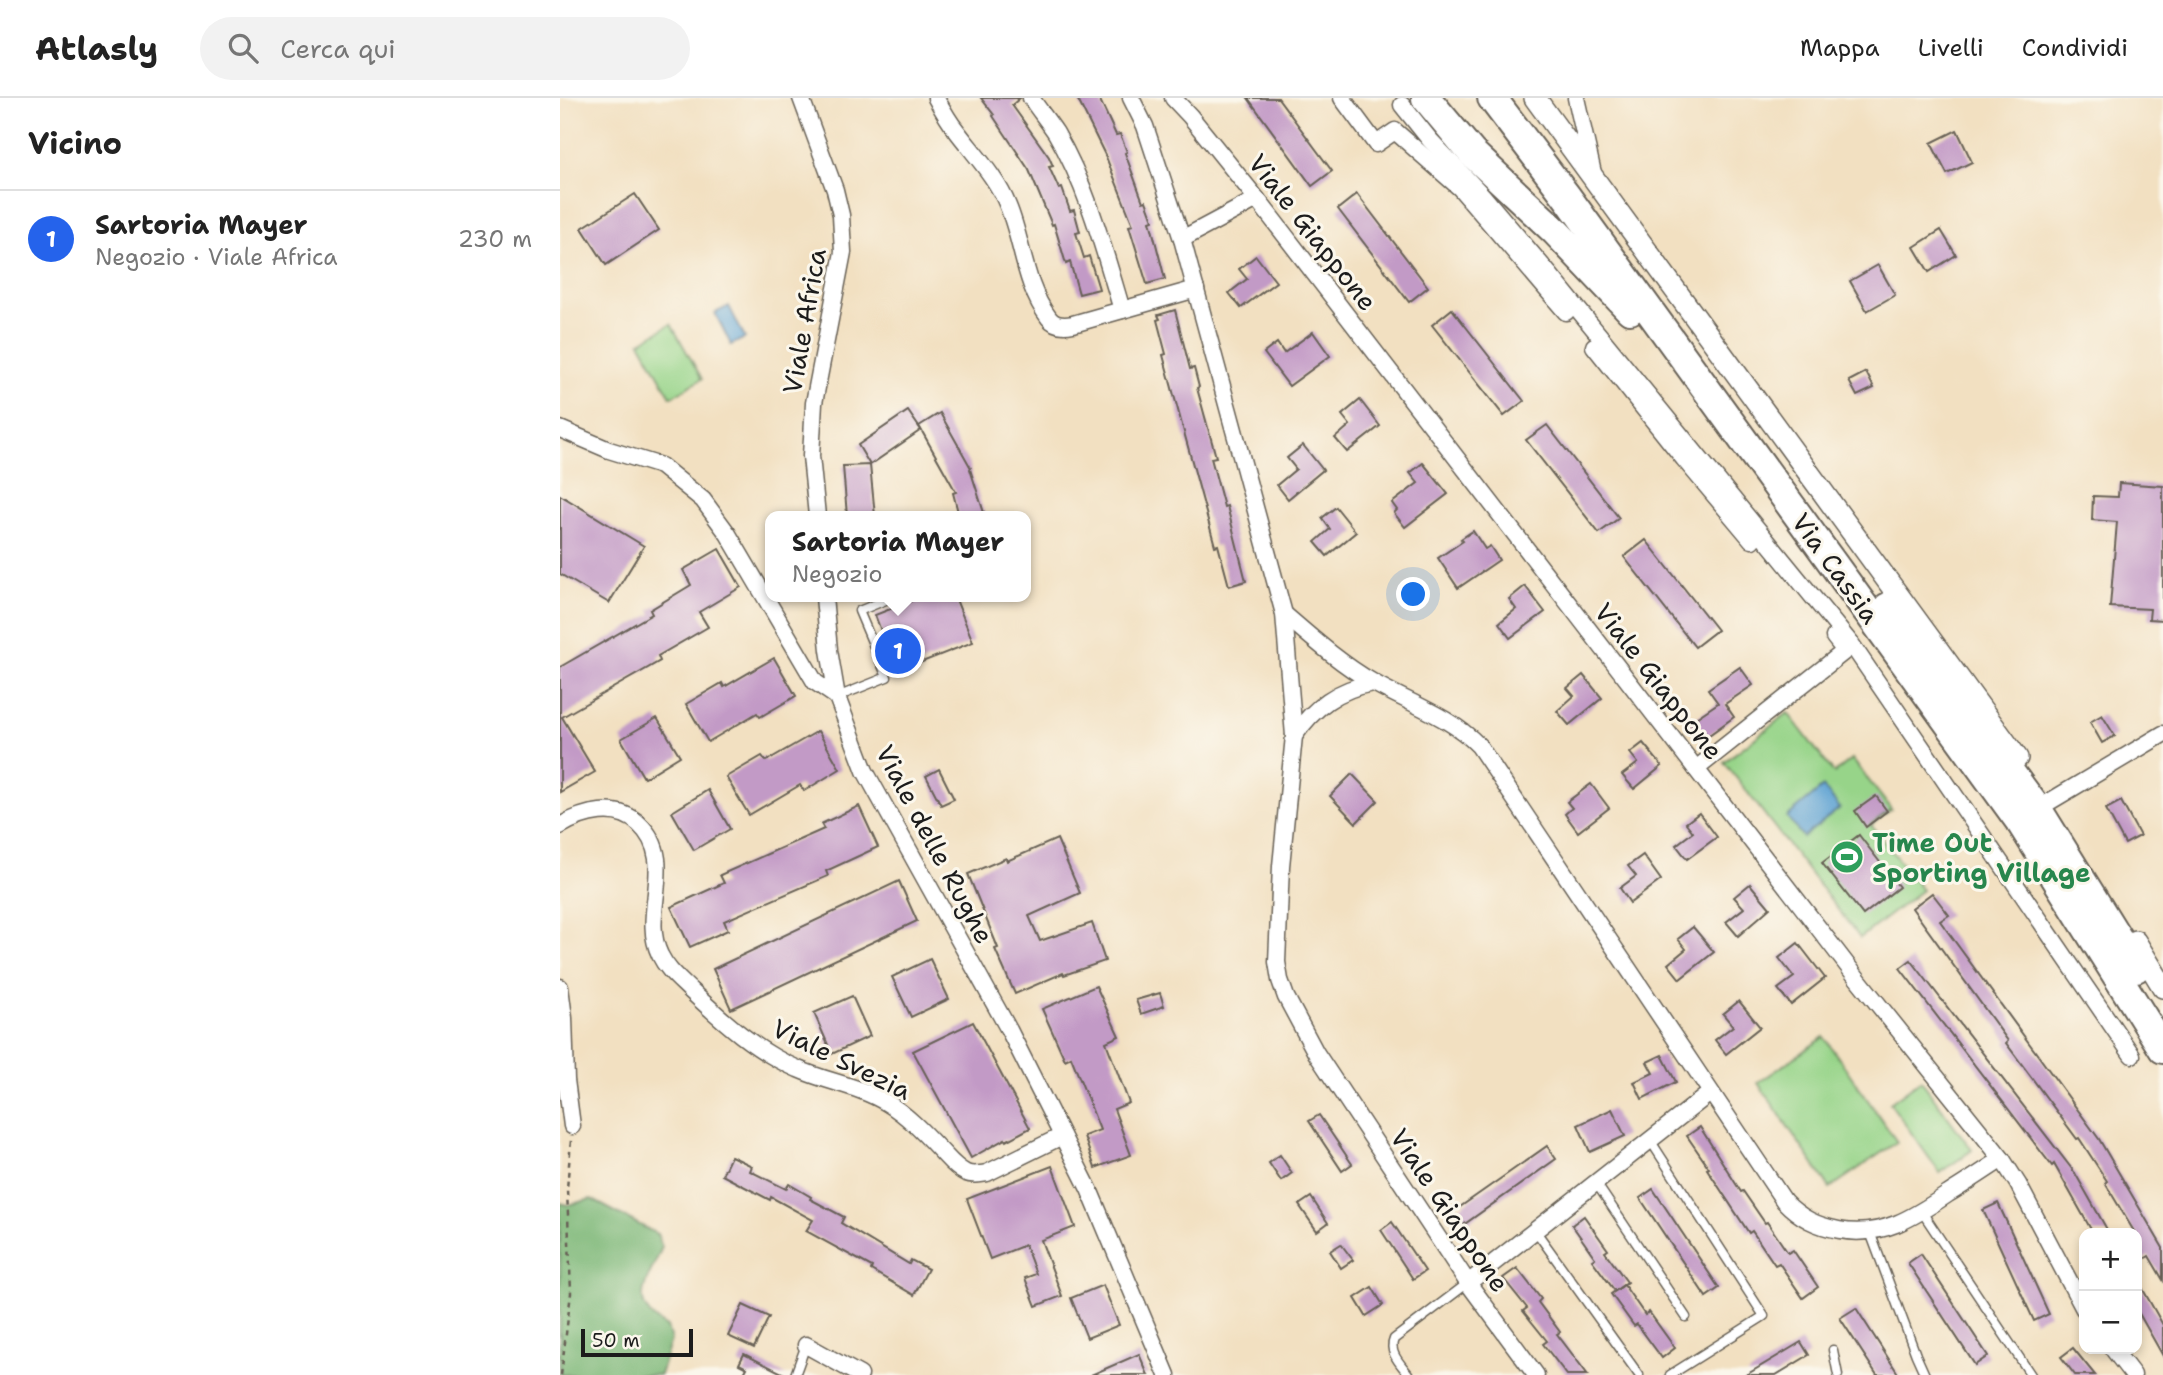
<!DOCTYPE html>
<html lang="it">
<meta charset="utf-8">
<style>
:root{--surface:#fff;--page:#f2f2f2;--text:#222;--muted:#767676;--line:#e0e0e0;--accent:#2563eb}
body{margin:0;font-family:"Shantell Sans",sans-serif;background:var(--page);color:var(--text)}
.controls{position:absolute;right:21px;bottom:21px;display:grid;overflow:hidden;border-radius:14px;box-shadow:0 4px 10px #0003}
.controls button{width:63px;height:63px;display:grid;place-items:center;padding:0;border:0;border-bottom:2px solid var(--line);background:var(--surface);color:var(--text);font:35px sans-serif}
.scale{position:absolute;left:21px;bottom:18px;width:112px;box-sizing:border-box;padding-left:7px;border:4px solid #1c1c1c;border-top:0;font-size:19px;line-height:24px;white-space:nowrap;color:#1c1c1c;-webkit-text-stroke:5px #fbf7ec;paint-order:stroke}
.you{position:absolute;left:854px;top:497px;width:24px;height:24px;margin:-18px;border:5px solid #fff;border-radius:50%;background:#1a73e8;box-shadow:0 0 0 10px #1a73e833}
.badge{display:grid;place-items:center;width:46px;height:46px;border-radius:50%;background:var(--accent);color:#fff;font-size:23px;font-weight:700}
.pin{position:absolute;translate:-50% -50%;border:4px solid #fff;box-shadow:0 2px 7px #0006}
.popup{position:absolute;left:205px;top:413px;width:266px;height:91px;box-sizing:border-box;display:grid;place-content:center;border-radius:14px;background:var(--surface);filter:drop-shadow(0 2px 5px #0005);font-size:23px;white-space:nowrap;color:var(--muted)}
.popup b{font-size:26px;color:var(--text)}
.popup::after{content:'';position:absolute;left:50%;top:100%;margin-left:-14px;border:14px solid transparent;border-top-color:var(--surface)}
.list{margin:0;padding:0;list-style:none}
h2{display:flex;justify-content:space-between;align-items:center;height:91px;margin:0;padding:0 28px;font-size:30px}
h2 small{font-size:23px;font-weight:400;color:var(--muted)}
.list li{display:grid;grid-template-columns:46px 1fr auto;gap:21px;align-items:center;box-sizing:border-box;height:98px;padding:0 28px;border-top:2px solid var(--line)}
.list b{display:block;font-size:26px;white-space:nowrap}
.list p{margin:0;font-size:23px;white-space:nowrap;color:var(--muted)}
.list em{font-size:23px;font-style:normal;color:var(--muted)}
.icon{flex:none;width:38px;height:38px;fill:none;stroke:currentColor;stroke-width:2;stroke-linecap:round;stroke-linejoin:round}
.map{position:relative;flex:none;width:1603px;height:1277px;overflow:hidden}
header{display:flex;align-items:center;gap:42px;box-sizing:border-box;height:98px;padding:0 35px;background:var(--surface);border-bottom:2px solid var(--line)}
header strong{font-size:33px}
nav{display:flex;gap:38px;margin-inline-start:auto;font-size:24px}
.search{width:490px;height:63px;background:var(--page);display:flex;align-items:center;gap:18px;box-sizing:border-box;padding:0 24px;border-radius:38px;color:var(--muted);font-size:26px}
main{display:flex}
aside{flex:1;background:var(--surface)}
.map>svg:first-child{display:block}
</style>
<header>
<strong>Atlasly</strong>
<div class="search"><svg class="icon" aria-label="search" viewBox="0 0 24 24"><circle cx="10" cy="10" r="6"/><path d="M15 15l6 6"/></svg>Cerca qui</div>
<nav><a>Mappa</a><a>Livelli</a><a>Condividi</a></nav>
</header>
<main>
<aside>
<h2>Vicino<small></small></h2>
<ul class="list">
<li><span class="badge">1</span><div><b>Sartoria Mayer</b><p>Negozio · Viale Africa</p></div><em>230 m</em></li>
</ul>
</aside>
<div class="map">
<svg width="1603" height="1277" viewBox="0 0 1603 1277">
<rect width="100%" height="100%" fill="#fbf7ec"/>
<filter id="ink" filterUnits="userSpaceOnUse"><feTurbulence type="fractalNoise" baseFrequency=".0143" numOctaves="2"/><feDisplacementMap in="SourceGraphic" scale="14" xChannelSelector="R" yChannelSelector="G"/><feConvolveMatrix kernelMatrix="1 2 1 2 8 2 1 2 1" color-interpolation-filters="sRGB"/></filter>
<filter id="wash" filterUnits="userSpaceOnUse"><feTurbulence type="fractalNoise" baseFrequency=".00686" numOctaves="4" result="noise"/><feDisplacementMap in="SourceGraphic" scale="28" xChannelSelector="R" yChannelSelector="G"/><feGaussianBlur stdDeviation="1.57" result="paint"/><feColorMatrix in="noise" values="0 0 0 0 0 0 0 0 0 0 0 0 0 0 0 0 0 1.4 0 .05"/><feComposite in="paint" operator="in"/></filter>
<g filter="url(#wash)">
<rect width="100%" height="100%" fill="#f2e0c1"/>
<!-- green -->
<g fill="#97d489" stroke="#5a7852" stroke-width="2">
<polygon points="111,226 142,281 111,299 80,244"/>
<polygon points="1228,615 1274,675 1292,661 1331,711 1311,727 1362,792 1300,840 1164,664"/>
<polygon points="1264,939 1337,1044 1270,1090 1198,985"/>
<polygon points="1361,982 1412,1052 1380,1075 1330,1005"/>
</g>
<!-- forest -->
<path fill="#79b675" stroke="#4a6948" stroke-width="2" d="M 31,1101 L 97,1136 L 102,1149 C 89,1183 64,1205 107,1229 L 111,1242 L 100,1277 L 0,1277 L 0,1105 L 9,1107 Z"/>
<!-- water -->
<g fill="#5ea3d3" stroke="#3d6078" stroke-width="2">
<polygon points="169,208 185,240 171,247 155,215"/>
<polygon points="1263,689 1280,710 1243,739 1227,719"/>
</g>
<g id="blocks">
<!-- building -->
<g fill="#c29ac6">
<polygon points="421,0 460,0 452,7 489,59 493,68 489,69 499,91 502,90 510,113 514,112 520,134 516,135 524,160 529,158 539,191 519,196 510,164 506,166 494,126 492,127 469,72 433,18 434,17"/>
<polygon points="517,0 539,0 556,37 560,36 567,54 565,55 583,104 586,103 593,122 590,123 605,181 587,186 569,128 573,127 546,59"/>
<polygon points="688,0 718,0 772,73 752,88"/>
<polygon points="1397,32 1412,64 1387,76 1371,45"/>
<polygon points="75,96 99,132 46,167 22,130"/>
<polygon points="797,96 868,189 849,204 778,111"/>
<polygon points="1381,132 1396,157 1369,174 1354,149"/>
<polygon points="696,158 716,184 681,210 669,195 687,181 679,171"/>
<polygon points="1318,167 1335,197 1307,213 1290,183"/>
<polygon points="892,211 964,303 944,318 872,227"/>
<polygon points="615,212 630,271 634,270 639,289 637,290 656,359 651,360 664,409 667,408 686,483 669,488 658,447 655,448 603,257 606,256 597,222 600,221 598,217"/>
<polygon points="753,234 770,258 729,288 704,255 717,245 724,255"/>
<polygon points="1306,274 1314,290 1297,298 1289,283"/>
<polygon points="800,302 820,328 787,354 775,340 790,327 782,317"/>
<polygon points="348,313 361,332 310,367 298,347"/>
<polygon points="380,315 411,370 410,371 425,418 399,418 393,395 396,394 359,328"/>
<polygon points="987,327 1059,420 1039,435 966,342"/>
<polygon points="743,347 763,372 728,401 717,387 736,371 727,360"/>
<polygon points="863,365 888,396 845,429 834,415 837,412 832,405 858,385 850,375"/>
<polygon points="310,367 315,418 287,418 283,368"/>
<polygon points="1559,385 1603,388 1603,522 1589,521 1590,511 1550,509 1557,424 1532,422 1533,398 1558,399"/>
<polygon points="0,397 84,448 49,505 0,476"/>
<polygon points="776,409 796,434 767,458 755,444 770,431 762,420"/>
<polygon points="913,433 925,451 930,448 939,462 898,490 878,460 903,443 901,441"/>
<polygon points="1086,442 1157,532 1135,549 1064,459"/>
<polygon points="159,451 181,489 139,514 148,529 98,558 100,563 2,619 35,674 0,694 0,569 92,516 90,512 131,487 123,472"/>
<polygon points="965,488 985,514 950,540 939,525 956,511 949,501"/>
<polygon points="361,499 395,499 413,544 337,574 315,517"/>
<polygon points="214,560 236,598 200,619 197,615 148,644 126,606 162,585 164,589"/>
<polygon points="1180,569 1193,587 1165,606 1174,619 1142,642 1130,624 1158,605 1148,591"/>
<polygon points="1023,577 1042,600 1009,627 997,613 1014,598 1007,590"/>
<polygon points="1542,617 1555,638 1542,645 1530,624"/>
<polygon points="97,620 120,658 84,680 61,641"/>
<polygon points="258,633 280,671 244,693 240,687 189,717 166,679 202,658 206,663"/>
<polygon points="1083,645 1102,668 1074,691 1062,677 1078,665 1070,655"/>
<polygon points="379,671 394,701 381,707 366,678"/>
<polygon points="792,676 818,703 796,725 770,698"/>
<polygon points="1031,686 1049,710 1018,734 1005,716 1012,710 1007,704"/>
<polygon points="148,692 170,731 134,752 112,714"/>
<polygon points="1316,698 1327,713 1306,729 1295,713"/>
<polygon points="1561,703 1580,738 1565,746 1546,711"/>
<polygon points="299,708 318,749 266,773 268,778 164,823 168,832 130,849 111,809 164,785 160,777 264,731 261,726"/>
<polygon points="1139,715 1157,739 1127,761 1116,747 1133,734 1126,725"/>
<polygon points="1299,737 1339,789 1303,817 1262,765"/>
<polygon points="497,741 520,795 469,818 480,843 532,825 545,863 504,877 503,875 455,896 435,851 438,850 408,776 446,760 447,763"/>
<polygon points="1083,757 1101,782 1070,805 1060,790 1076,778 1068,768"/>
<polygon points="339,783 357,823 171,911 153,871"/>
<polygon points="1190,786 1210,810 1178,838 1166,824 1184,810 1174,799"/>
<polygon points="1372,795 1389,817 1380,823 1539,1041 1603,1150 1603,1182 1589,1158 1577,1165 1577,1135 1575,1135 1545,1085 1547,1083 1519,1040 1517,1041 1446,945 1448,943 1352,810"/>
<polygon points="1133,829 1154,854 1120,881 1108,866 1126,851 1118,841"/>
<polygon points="1238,845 1265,880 1231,907 1218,891 1234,879 1219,860"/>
<polygon points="370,861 389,901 351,919 332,879"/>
<polygon points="1351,862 1515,1075 1549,1135 1533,1135 1494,1066 1492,1068 1340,870"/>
<polygon points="536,888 559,938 546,944 569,1005 554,1011 571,1057 535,1070 524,1038 540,1032 511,959 505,962 482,911"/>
<polygon points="600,895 604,908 581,916 576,902"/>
<polygon points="292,898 310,938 272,956 254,915"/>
<polygon points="1179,903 1200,929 1166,956 1155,942 1173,928 1163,916"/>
<polygon points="413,924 470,1030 446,1043 445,1041 411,1060 353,953"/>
<polygon points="1102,957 1116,984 1082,1001 1074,984 1093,975 1087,964"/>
<polygon points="1052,1011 1065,1038 1030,1054 1018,1027"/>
<polygon points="759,1017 792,1066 782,1073 749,1023"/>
<polygon points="1140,1029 1181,1094 1183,1093 1205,1125 1207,1124 1228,1155 1233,1152 1258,1189 1243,1200 1219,1165 1215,1167 1192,1133 1189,1135 1147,1071 1149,1070 1127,1038"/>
<polygon points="987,1048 996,1061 899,1130 890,1116"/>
<polygon points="720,1057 732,1075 721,1083 709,1065"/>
<polygon points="171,1058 192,1068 190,1073 226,1091 229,1086 251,1099 250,1101 284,1119 281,1125 349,1166 351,1162 368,1171 354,1197 311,1172 312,1169 246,1133 253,1122 211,1099 210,1102 162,1077"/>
<polygon points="492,1068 515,1129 481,1142 502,1198 476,1208 465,1180 476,1176 465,1147 430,1161 407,1101"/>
<polygon points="1093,1091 1159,1190 1146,1199 1080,1100"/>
<polygon points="751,1099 768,1125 757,1133 739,1107"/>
<polygon points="1438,1105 1489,1216 1474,1223 1423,1112"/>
<polygon points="1024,1118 1048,1152 1045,1154 1067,1184 1055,1193 1032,1162 1035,1160 1012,1127"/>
<polygon points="832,1124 865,1173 853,1181 821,1132"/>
<polygon points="781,1146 793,1162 781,1170 770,1153"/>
<polygon points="1361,1156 1428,1258 1415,1267 1348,1165"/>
<polygon points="957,1170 981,1201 978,1204 1000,1234 997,1236 1028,1277 1007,1277 983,1246 987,1243 963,1213 967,1210 943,1180"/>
<polygon points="1577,1181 1603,1227 1603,1258 1577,1212"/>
<polygon points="543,1187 559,1227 527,1240 511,1200"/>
<polygon points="1064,1187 1085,1217 1089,1214 1115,1250 1102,1260 1077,1226 1074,1228 1051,1196"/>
<polygon points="812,1189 823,1207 806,1218 795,1200"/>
<polygon points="183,1207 209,1219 194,1250 168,1238"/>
<polygon points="1296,1210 1339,1277 1317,1277 1280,1220"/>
<polygon points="1241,1244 1249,1257 1216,1277 1186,1277"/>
<polygon points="1513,1250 1535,1277 1515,1277 1501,1259"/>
<polygon points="184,1256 226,1277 183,1277 187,1270 179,1266"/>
<polygon points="579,1256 588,1277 531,1277"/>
</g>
</g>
</g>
<g filter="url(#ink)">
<use href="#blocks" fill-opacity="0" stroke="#676156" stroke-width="2"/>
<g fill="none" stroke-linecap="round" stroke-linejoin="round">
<defs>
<g id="service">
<polyline points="277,599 327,579 299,513 333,499"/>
<polyline points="1090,1042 1204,1218 1110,1277"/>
<polyline points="1036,1085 1126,1219"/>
<polyline points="1362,1114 1471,1277"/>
<polyline points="975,1132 1079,1277"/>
<polyline points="1310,1134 1356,1257 1365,1277"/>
<polyline points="1273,1252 1278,1277"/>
<polyline points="235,1277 246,1247"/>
<path d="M 849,1277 C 841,1266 828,1255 834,1241 L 908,1185"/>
</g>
<g id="minor">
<polyline points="241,0 275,92 281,117 283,154 254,305 251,358 257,418"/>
<path d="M 376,0 C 382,11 388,22 396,32 C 414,56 437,80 448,108 C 463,144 464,187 489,220 C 495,228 504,228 513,226 L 636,191"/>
<path d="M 471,0 C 479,12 488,23 496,35 C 528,90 544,152 562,212"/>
<polyline points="571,0 585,28 622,141 724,516 734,638 721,768 717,864 720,882 726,899 756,955 908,1185 976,1277"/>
<polyline points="613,0 630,18 697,101 1297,880 1442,1061 1458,1086 1524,1211"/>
<polyline points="782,0 816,46 835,33 900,90 1006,214"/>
<polyline points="1016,0 1033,75"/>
<polyline points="842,7 870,42 922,97 990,177 1292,547 1572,957"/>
<polyline points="622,141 697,101"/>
<polyline points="1034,248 1124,361 1192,442"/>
<polyline points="0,331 49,352 101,368 143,402 168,436 255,584 277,599"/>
<polyline points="264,499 269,552 277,599 305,673 449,932 529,1091 607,1277"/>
<path d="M 724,516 C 753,541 781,566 814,585 C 849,605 891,619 919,648 L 1224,1103 C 1240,1120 1257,1128 1279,1132 C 1322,1140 1354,1119 1388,1096 C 1406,1085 1424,1073 1442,1061"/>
<path d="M 734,638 C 754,609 778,591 813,585"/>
<polyline points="1136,671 1285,553 1274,539"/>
<polyline points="1489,704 1603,636"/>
<path d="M 0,728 C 23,714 57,705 79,726 C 119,763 79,815 100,857 C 107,872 120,882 131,893 C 163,923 197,954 238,971 C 267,984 300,988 327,1005 C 347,1017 363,1034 379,1051 C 387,1059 395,1070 406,1075 C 413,1078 420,1076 427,1075 L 502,1038"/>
<polyline points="0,889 4,920 6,982 12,1028"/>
<polyline points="908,1185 1150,995"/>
<polyline points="246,1247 300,1277"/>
<polyline points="1553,1251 1573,1277"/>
</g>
<g id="tertiary">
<polyline points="975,0 1457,660"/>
<polyline points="1575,843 1603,889"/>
</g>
<g id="trunk">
<polyline points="866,0 912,55 995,133 1070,212"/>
<polyline points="932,0 1007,99 1461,725 1603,951"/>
<polyline points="1328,509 1478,712 1576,870"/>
</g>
</defs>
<!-- service casing -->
<use href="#service" stroke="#676156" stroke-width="11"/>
<!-- minor casing -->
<use href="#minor" stroke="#676156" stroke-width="19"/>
<!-- tertiary casing -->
<use href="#tertiary" stroke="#676156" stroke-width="24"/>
<!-- trunk casing -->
<use href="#trunk" stroke="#676156" stroke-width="32"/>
<!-- path -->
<polyline stroke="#676156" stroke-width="2.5" stroke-dasharray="5 5" stroke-linecap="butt" points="1,1277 11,1195 7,1091 11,1042"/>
<!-- service -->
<use href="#service" stroke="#fff" stroke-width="8"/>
<!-- minor -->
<use href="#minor" stroke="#fff" stroke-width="16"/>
<!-- tertiary -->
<use href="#tertiary" stroke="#fff" stroke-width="21"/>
<!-- trunk -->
<use href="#trunk" stroke="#fff" stroke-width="28"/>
</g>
</g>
<!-- icons -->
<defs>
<symbol id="stadium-disc" viewBox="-11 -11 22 22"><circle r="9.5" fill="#2e9e5b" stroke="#fbf7ec"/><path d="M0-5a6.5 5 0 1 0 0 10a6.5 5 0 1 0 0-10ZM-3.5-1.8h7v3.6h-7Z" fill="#fff"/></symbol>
</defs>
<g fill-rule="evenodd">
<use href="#stadium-disc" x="1268" y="740" width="38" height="38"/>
</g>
<g text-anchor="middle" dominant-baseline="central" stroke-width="6" stroke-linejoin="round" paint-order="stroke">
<!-- street labels -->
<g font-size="26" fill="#1c1c1c" stroke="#fbf7ec">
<text transform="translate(753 134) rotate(52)">Viale Giappone</text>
<text transform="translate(244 223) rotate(-80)">Viale Africa</text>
<text transform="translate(1276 470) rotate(54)">Via Cassia</text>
<text transform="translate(1099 583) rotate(52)">Viale Giappone</text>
<text transform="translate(375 746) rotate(62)">Viale delle Rughe</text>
<text transform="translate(282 961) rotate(26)">Viale Svezia</text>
<text transform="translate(890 1112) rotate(56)">Viale Giappone</text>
</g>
<!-- leisure labels -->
<g font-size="26" font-weight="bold" fill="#27864d" stroke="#fbf7ec" text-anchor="start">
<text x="1312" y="744">Time Out<tspan x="1312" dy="30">Sporting Village</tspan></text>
</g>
</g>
</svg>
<div class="controls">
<button>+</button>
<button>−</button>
</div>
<div class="scale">50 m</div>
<div class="you"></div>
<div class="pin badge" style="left:338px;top:553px">1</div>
<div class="popup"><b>Sartoria Mayer</b>Negozio</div>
</div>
</main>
